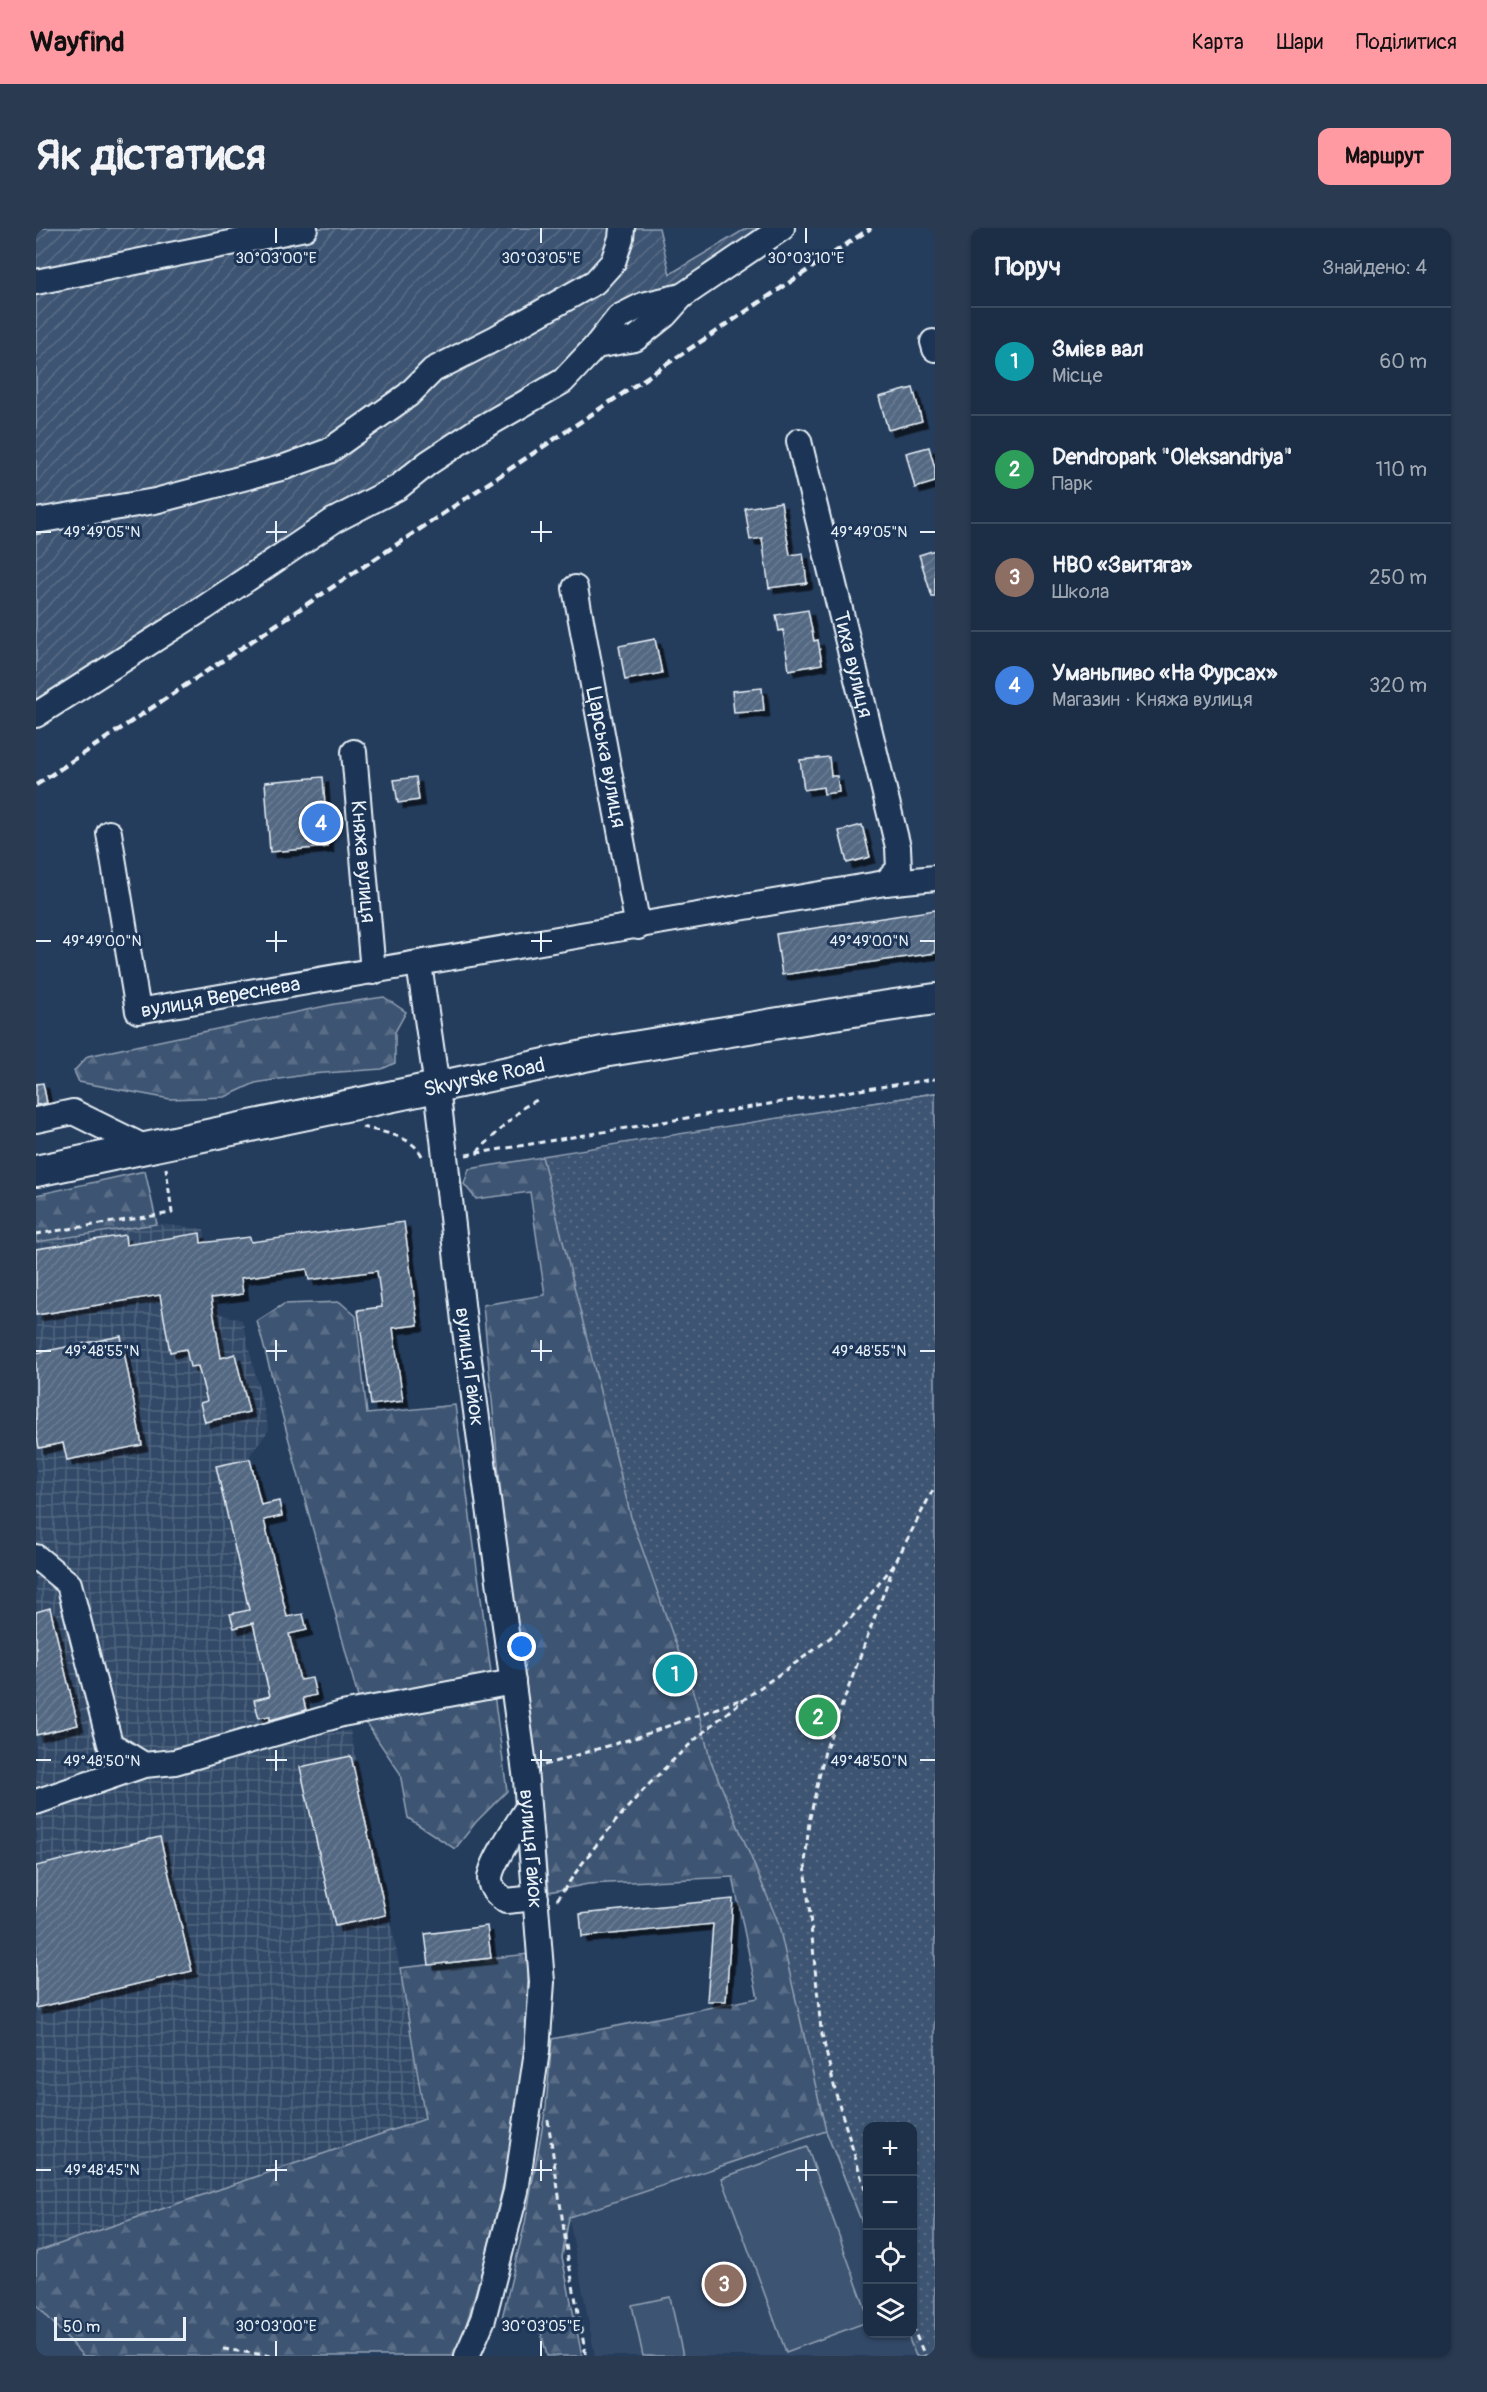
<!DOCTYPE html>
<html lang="uk">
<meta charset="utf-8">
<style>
:root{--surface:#1c2e46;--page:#293a51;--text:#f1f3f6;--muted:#a0a8b3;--line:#3a4a5f;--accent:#ff9aa2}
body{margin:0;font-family:Pangolin,sans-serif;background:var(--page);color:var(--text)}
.controls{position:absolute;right:18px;bottom:18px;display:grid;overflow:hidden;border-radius:12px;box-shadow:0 2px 4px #0004}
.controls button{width:54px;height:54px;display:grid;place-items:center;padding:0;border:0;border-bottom:2px solid var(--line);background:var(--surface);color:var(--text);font:30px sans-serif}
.scale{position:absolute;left:18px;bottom:15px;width:132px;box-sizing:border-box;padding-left:6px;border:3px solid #e8f1f8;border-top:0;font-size:16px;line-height:21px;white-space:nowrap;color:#e8f1f8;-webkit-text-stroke:4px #1d3557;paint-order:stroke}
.you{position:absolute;left:486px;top:1419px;width:21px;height:21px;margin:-15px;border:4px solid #fff;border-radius:50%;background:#1a73e8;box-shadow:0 0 0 9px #1a73e833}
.badge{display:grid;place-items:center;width:39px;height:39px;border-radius:50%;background:var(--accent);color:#fff;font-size:20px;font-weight:700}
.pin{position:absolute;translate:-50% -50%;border:3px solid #fff;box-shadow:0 2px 6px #0006}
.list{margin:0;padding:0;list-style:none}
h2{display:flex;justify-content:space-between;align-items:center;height:78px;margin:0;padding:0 24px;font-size:26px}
h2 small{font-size:20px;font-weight:400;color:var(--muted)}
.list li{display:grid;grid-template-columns:39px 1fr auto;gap:18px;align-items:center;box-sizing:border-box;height:108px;padding:0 24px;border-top:2px solid var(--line)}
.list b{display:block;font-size:22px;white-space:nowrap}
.list p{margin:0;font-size:20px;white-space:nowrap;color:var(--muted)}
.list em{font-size:20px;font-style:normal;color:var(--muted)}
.icon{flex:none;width:33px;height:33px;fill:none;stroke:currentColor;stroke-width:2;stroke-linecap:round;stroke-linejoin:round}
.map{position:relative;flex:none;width:899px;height:2128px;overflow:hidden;border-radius:12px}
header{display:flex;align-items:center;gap:36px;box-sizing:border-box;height:84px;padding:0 30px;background:var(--accent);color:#111}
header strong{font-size:28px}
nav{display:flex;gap:33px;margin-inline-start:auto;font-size:21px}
.intro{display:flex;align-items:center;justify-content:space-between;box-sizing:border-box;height:144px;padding:0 36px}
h1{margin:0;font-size:42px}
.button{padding:15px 27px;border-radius:12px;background:var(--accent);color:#111;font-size:21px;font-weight:700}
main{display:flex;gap:36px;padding:0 36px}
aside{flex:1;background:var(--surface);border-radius:12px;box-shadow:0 2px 4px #0004}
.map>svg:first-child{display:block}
</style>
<header>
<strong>Wayfind</strong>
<nav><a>Карта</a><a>Шари</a><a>Поділитися</a></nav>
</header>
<div class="intro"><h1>Як дістатися</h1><a class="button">Маршрут</a></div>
<main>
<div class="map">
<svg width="899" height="2128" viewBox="0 0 899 2128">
<defs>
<pattern id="industrial-grid" width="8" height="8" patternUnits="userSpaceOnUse" patternTransform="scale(1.5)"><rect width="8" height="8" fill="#334a68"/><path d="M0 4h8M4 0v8" fill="none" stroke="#51657e"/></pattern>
<pattern id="forest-firs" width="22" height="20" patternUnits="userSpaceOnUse" patternTransform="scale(1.5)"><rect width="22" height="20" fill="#3e5472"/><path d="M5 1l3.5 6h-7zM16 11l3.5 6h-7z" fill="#5a6d87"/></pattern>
<pattern id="park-dots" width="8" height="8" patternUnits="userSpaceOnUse" patternTransform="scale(1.5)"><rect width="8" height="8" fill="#3e5472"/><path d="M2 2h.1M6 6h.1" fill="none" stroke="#5a6d87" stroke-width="1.8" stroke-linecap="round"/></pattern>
<pattern id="garden-furrows" width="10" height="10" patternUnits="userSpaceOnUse" patternTransform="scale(1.5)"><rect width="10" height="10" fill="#3e5472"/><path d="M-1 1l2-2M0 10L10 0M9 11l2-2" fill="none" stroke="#5a6d87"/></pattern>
<pattern id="building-hatch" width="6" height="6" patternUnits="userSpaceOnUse" patternTransform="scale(1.5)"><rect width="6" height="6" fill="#536782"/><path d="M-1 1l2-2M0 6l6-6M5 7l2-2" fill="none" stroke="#6c7d94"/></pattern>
<filter id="shadow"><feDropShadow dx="5.5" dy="5.5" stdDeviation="0" flood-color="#0009"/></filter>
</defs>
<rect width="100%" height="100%" fill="#253d5d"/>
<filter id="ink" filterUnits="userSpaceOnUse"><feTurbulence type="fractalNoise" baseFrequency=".0167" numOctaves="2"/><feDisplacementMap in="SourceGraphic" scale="12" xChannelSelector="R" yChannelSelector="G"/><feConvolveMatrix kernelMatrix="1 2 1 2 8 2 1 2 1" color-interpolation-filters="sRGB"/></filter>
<g filter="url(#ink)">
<!-- built -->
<g fill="#334a68">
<polygon points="790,1903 831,2007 832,2106 871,2106 880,2128 559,2128 533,1990"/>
<polygon points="0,2076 47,2128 0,2128"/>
</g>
<!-- industrial -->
<polygon fill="url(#industrial-grid)" points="121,996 168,1001 184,1086 206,1092 233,1202 214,1227 214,1231 283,1507 314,1502 364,1740 390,1891 0,2024 0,1014"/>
<!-- grass -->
<g fill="#3e5472" stroke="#93a2b5" stroke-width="1.5">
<polygon points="771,1919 831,2085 831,2094 750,2124 686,1950"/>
<polygon points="634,2069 647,2128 607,2128 596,2077"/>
</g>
<!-- forest -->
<g fill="url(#forest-firs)" stroke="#93a2b5" stroke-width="1.5">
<polygon points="348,769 370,784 359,804 359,835 346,841 274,846 219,855 189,869 134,871 43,854 38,843 52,828 299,776"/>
<polygon points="899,865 832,1898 831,2007 790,1903 533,1989 526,2029 546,2128 511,2128 504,2100 466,2090 489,1995 510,1879 516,1811 722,1770 697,1649 552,1656 513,1664 501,1548 470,1320 447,1077 509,1067 494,964 440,971 428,956 433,941"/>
<polygon points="109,943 121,996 0,1014 0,967"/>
<polygon points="304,1074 320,1088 331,1186 419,1177 471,1563 440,1594 419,1621 372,1590 364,1545 328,1492 221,1093 248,1076"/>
<polygon points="493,1726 489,1824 475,1925 449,2032 429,2101 417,2128 47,2128 0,2076 0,2024 389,1891 364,1740"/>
</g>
<!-- park -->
<polygon fill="url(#park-dots)" stroke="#93a2b5" stroke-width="1.5" points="899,865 899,2128 880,2128 871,2106 876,2106 876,1898 832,1898 831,2007 790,1903 742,1694 674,1531 660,1473 595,1289 506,928"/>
<!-- garden -->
<polygon fill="url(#garden-furrows)" stroke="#93a2b5" stroke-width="1.5" points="0,0 623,0 634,46 711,0 748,0 0,486"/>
<!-- building -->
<g fill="url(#building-hatch)" stroke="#e8f1f8" stroke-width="1.5" filter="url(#shadow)">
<polygon points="877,160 886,193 852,202 843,169"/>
<polygon points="893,219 899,240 899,254 879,260 870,225"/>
<polygon points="745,274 754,327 767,325 771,355 733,360 726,310 714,312 709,280"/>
<polygon points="899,322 899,369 896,369 883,327"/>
<polygon points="772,382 778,413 782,412 786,436 753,442 747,402 743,403 740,387"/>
<polygon points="619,411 626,445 589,452 583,418"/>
<polygon points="726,460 728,483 698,485 696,463"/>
<polygon points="793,529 795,548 801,548 803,564 788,566 787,559 768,562 764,532"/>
<polygon points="287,549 292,619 234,624 229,554"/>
<polygon points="380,549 383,572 362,575 358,552"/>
<polygon points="826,597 834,629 811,635 803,603"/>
<polygon points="899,682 899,725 746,747 740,706"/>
<polygon points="7,855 11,875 0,877 0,856"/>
<polygon points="368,994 382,1097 357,1100 367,1173 335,1177 322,1082 346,1079 341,1043 273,1052 271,1041 205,1050 207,1066 175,1070 185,1130 199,1126 213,1184 169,1194 164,1175 171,1173 162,1138 154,1139 150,1121 134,1124 124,1067 0,1087 0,1021 89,1007 90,1017 164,1005 165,1015 214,1009 215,1014"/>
<polygon points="85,1108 106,1217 31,1232 27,1215 3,1220 0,1203 0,1125"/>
<polygon points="214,1231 225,1277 243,1273 246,1288 228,1292 251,1389 267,1386 271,1402 253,1406 264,1452 276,1450 280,1467 267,1470 270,1482 234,1492 234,1488 223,1490 218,1472 234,1468 217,1395 198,1400 194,1386 213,1382 180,1238"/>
<polygon points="14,1380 42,1497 0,1507 0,1384"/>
<polygon points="315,1528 350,1687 299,1698 264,1539"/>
<polygon points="124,1609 156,1743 0,1780 0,1638"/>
<polygon points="697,1671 690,1773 671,1773 677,1696 546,1709 544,1686"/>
<polygon points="451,1698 455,1730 393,1737 389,1706"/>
</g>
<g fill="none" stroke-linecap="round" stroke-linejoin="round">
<defs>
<g id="minor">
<polyline points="0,54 269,0"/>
<polyline points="897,114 899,121"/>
<polyline points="560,118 583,89 607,77 646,68"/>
<path id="s1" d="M 763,213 L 862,619 L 863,641 L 849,655"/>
<polyline points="0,293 119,273 249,239 293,223 372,167 397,142 460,110 559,54 577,34 585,10 586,0"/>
<path id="s2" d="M 539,360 L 602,699"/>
<polyline points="0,487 168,380 297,293 361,260 392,235 442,202 527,153 560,118 599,111 629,87 646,68 746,0"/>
<path id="s3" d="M 318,524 L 337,744"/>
<path id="s4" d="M 73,605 L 102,783 L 849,655 L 899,650"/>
<path id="s5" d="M 383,736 L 401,859 L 429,1102 L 490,1552 L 506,1754 L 501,1823 L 480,1963 L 447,2091 L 431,2128"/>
<polyline points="0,892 37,884 110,920"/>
<polyline points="0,1329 33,1356 74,1516 108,1537 139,1534 306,1486 477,1454"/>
<polyline points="0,1574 108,1537"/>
<path d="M 492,1579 C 483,1594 454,1636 454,1651 C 454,1661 463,1668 470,1673 L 500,1670"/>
</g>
<g id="major">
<path id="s6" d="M 0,943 L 567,824 L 804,785 L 899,771"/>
</g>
</defs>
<!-- minor casing -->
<use href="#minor" stroke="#e8f1f8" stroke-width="28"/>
<!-- major casing -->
<use href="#major" stroke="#e8f1f8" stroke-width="34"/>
<!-- path -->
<g stroke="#e8f1f8" stroke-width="3" stroke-dasharray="6 4.5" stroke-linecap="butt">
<path d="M 326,899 C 348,905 377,907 387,930"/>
<polyline points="441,924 488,879 501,872"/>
<polyline points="430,927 775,869 899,851"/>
<polyline points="0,1006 136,985 130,940"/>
<polyline points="508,1537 602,1509 706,1471"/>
<path d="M 521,1672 C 571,1595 637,1525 710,1470 C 740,1447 773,1428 802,1403 C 823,1384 840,1358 858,1337"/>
<polyline points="512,1892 532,2030 550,2128"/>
<polyline points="832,1972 800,1866 785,1802 769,1636 773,1594 789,1523 858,1337 899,1258"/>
<polyline points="876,2098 889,2128"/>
<polyline points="187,2121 237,2128"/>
</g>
<!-- minor -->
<use href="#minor" stroke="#1d3557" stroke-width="24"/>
<!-- major -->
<use href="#major" stroke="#1d3557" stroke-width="30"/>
<!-- rail -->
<polyline stroke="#e8f1f8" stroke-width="4.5" stroke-dasharray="9 4.5" stroke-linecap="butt" points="0,557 835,0"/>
</g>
</g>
<!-- ticks -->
<path fill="none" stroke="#e8f1f8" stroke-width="2" d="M 240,0 L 240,15M 505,0 L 505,15M 770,0 L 770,15M 240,293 L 240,314M 505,293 L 505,314M 0,304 L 15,304M 230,304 L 251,304M 495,304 L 516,304M 884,304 L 899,304M 240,703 L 240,724M 505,703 L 505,724M 0,713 L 15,713M 230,713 L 251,713M 495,713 L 516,713M 884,713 L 899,713M 240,1112 L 240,1133M 505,1112 L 505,1133M 0,1123 L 15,1123M 230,1123 L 251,1123M 495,1123 L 516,1123M 884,1123 L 899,1123M 240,1522 L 240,1543M 505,1522 L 505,1543M 0,1532 L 15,1532M 230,1532 L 251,1532M 495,1532 L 516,1532M 884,1532 L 899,1532M 240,1932 L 240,1953M 505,1932 L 505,1953M 770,1932 L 770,1953M 0,1942 L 15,1942M 230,1942 L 251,1942M 495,1942 L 516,1942M 760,1942 L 781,1942M 240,2113 L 240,2128M 505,2113 L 505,2128"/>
<g text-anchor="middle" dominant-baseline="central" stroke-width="6" stroke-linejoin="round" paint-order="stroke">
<!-- street labels -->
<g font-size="21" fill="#e8f1f8" stroke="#1d3557">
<text stroke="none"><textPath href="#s1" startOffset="230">Тиха вулиця</textPath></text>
<text stroke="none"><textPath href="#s2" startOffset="172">Царська вулиця</textPath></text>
<text stroke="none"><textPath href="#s3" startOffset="110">Княжа вулиця</textPath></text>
<text stroke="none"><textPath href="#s4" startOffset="264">вулиця Вереснева</textPath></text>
<text stroke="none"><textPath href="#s6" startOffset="458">Skvyrske Road</textPath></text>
<text stroke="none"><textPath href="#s5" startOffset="406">вулиця Гайок</textPath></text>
<text stroke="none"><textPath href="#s5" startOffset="892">вулиця Гайок</textPath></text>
</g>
</g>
<g font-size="15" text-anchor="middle" fill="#e8f1f8" stroke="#1d3557" stroke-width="6" stroke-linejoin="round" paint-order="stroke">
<text x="240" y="35">30°03'00"E</text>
<text x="505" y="35">30°03'05"E</text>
<text x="770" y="35">30°03'10"E</text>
<text x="66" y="309">49°49'05"N</text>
<text x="833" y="309">49°49'05"N</text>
<text x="66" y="718">49°49'00"N</text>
<text x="833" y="718">49°49'00"N</text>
<text x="66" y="1128">49°48'55"N</text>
<text x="833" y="1128">49°48'55"N</text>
<text x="66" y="1538">49°48'50"N</text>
<text x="833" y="1538">49°48'50"N</text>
<text x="66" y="1947">49°48'45"N</text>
<text x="240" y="2103">30°03'00"E</text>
<text x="505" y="2103">30°03'05"E</text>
</g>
</svg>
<div class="controls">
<button>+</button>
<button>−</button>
<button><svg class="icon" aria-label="locate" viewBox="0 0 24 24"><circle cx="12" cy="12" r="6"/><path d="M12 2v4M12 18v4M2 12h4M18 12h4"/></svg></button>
<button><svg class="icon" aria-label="layers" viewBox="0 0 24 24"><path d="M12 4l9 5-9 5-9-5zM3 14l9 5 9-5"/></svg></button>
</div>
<div class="scale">50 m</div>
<div class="you"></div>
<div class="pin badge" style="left:639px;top:1446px;background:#0f9aa8">1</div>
<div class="pin badge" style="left:782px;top:1489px;background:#2e9e5b">2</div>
<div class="pin badge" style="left:688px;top:2056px;background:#8d6e63">3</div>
<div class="pin badge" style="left:285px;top:595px;background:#3f7fe0">4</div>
</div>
<aside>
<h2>Поруч<small>Знайдено: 4</small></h2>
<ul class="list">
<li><span class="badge" style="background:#0f9aa8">1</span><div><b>Змієв вал</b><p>Місце</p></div><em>60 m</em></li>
<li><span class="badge" style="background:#2e9e5b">2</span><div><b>Dendropark &quot;Oleksandriya&quot;</b><p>Парк</p></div><em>110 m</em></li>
<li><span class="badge" style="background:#8d6e63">3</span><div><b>НВО «Звитяга»</b><p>Школа</p></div><em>250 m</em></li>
<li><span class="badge" style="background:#3f7fe0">4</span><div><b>Уманьпиво «На Фурсах»</b><p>Магазин · Княжа вулиця</p></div><em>320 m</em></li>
</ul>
</aside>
</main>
